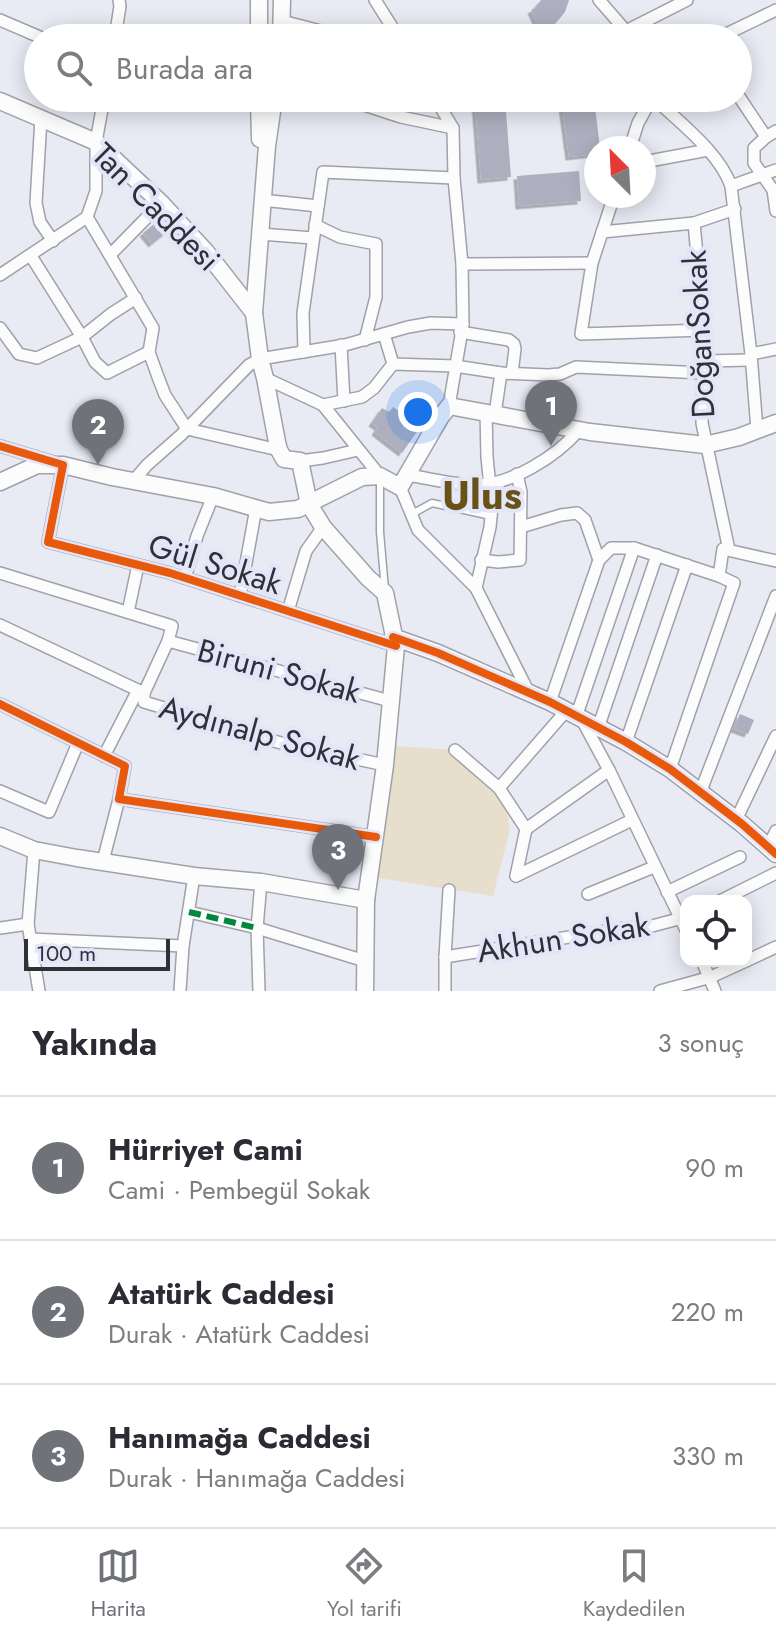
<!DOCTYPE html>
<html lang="tr">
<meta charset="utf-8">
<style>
:root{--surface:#fff;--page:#f7f7f7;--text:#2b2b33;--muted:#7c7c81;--line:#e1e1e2;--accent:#70727a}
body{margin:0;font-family:Jost,sans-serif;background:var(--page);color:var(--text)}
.controls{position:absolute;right:24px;bottom:24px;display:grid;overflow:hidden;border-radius:16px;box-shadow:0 4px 20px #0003}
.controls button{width:72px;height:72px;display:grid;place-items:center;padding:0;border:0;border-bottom:2px solid var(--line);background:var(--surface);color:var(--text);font:40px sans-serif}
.compass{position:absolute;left:584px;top:136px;width:72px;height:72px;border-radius:50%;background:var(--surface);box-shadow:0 4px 20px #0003;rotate:336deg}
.scale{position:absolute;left:24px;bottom:20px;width:146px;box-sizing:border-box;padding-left:8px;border:4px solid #303138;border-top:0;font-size:22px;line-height:28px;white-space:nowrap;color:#303138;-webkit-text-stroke:6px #e3e6f9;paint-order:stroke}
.you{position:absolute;left:418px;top:412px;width:28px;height:28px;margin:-20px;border:6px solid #fff;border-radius:50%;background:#1a73e8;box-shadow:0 0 0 12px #1a73e833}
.badge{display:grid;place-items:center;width:52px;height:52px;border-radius:50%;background:var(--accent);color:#fff;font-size:26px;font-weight:700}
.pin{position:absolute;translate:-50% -66px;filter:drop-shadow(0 2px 4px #0008)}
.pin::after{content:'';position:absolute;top:42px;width:28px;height:24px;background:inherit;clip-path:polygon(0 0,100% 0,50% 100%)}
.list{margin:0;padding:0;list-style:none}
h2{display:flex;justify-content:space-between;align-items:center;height:104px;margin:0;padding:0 32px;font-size:34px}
h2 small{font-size:26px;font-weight:400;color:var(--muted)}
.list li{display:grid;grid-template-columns:52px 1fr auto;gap:24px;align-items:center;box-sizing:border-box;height:144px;padding:0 32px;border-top:2px solid var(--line)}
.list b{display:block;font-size:30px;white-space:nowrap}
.list p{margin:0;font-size:26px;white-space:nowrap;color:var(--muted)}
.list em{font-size:26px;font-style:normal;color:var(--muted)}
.icon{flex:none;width:44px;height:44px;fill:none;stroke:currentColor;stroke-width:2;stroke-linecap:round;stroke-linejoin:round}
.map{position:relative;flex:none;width:776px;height:991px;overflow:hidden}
.search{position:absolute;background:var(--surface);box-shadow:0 4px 20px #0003;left:24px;right:24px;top:24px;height:88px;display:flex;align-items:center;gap:20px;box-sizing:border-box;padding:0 28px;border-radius:44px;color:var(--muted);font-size:30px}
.sheet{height:536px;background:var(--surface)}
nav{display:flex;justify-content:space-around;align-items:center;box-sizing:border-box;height:112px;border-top:2px solid var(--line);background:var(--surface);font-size:22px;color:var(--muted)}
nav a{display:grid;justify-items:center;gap:4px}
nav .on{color:var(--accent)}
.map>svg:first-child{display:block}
</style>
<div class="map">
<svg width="776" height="991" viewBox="0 0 776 991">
<defs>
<filter id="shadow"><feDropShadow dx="-3.5" dy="3.5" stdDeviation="0" flood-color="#0004"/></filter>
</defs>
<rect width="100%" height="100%" fill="#e8eaf4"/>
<!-- green -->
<polygon fill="#e7decb" points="395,746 455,750 479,772 505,804 510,829 493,896 378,878"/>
<!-- building -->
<g fill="#adafbf" filter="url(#shadow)">
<polygon points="541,0 569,0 565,12 555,24 541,32 531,10 535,8"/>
<polygon points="561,98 594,98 600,148 596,148 596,154 569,157"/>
<polygon points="505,99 511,177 481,180 475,102"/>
<polygon points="579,171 581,201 519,206 517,176"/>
<polygon points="158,221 167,232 152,244 143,233"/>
<polygon points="393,407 421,426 402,453 375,432 378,427 372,423 382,408 389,412"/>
<polygon points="740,714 754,720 748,734 734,729"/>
</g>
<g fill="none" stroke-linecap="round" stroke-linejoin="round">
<defs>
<g id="lane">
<polyline points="380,477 380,532 385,590"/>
<polyline points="412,514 432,503 491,516"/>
</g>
<g id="street">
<polyline points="375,0 399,38"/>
<polyline points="599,0 632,38"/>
<polyline points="0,20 42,38"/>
<polyline points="282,21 348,38"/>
<polyline points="626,31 687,0"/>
<polyline points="115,38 120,6 119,0"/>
<polyline points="718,38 776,10"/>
<polyline points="738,95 766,137"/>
<polyline points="343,98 401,117 453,128"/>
<polyline points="435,98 453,128 454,178 462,264 463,324 449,406"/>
<path d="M 654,98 C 680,123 719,152 731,186 L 751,354 L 757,430"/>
<polyline points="41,118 36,203 40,222 53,241"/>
<polyline points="776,131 766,137 754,148 754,163 773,190 776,211"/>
<polyline points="630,148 638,123 652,98"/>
<polyline points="644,162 708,150"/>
<polyline points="731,186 776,170"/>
<polyline points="614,196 592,263 581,334 704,330"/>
<polyline points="262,200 318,206"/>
<polyline points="87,217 153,328 149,352 158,377 165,395 187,429 279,450"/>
<polyline points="87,217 96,191 96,142 104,98"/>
<polyline points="694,223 704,330 702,423 729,550"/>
<polyline points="315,225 340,237 376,244 376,297 365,340"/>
<polyline points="602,232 694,223 735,209"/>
<polyline points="260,234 313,238"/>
<polyline points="110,255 161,203"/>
<polyline points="31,256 82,337 95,362 107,373 149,352"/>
<polyline points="462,264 592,263"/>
<polyline points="0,275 87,217"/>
<polyline points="0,328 19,354 37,358 82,337 111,314 136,298"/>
<polyline points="460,332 509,340 514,344 515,349 512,373"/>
<polyline points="341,345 344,401"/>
<polyline points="304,352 303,313 323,172 454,178"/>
<polyline points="751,354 776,349"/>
<polyline points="703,361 751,360"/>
<polyline points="393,364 455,366 501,373 548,375 560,374 576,367 703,373"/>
<polyline points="265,378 323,405 380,476"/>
<polyline points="323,405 362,397 374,388 393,364 384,334"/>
<polyline points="495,414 501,373"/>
<polyline points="0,446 63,465 48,542 170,573 396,646"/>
<polyline points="300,461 323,458 358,450"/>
<path d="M 407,475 C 429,478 453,485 476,485 C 511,485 557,456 579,430"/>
<polyline points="134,480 147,465 181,435 249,365 260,359 345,345 408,327 431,323 463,324"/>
<polyline points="400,487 418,530 476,588 529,693"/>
<polyline points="521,527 561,515 577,513 585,520 599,560"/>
<polyline points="481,560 498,562 520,560 521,492 517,474"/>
<polyline points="0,573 172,626 168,641 144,693"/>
<polyline points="185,578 197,536 213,496"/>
<polyline points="476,588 490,527 492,507 487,457 486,412"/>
<polyline points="240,596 256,508"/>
<polyline points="288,611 306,551 323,527"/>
<polyline points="128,612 138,565"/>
<polyline points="0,625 144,693"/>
<polyline points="168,641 390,701"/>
<polyline points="144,693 144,702 281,743 385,765"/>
<polyline points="550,702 599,560 611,548 634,548 719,576"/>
<polyline points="0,704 125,766 119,799 376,837"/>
<polyline points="576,717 634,548"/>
<polyline points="582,720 609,770 686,930"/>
<polyline points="598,728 657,555"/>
<polyline points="626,742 687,565"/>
<polyline points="455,750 499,788 526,829"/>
<polyline points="104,756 138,690"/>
<polyline points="670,769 734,583 719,576 723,549 776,561"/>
<polyline points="499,788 566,711"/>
<polyline points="0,791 49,812 78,743"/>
<polyline points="700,793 776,596"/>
<polyline points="736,820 776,736"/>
<polyline points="526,829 609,770"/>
<polyline points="768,847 776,831"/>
<polyline points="34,850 28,924 39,991"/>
<polyline points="103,861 119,799"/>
<polyline points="516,876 632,820"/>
<polyline points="516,876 526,829"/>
<polyline points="667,892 740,857"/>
<polyline points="588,894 654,867"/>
<polyline points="720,901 776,873"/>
<polyline points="189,912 257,928 365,961"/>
<polyline points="0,928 28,924"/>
<polyline points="30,939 183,946"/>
<polyline points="445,957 625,928 652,926 686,917"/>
<polyline points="702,961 715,991"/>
<polyline points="746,961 776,947"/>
<polyline points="180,991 183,946 194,876"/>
<polyline points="259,991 257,928 261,882"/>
<polyline points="445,991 445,957 449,890"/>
<polyline points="660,991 711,977 746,961"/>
</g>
<g id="secondary">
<polyline points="259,0 259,38"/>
<polyline points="281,38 282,0"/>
<polyline points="259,98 260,139"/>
<polyline points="274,98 267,146 254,313 260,359 265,378 277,442 279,450 284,459 300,461 309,504 323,527 368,578 385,593 396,646 385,765 366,900 365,991"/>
<polyline points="0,101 96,142 161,203 207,253 254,313"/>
<polyline points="0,482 37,465 63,465 112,477 213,496 269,512 298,509 362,477 380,476 400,487 440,418 449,406 590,432 705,445 739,437 776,423"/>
<polyline points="393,637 438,653 550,702 626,742 670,769 742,824 776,854"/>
<polyline points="0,836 34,850 77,858 194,876 261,882 366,900"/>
</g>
</defs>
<!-- lane casing -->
<use href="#lane" stroke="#a0a1a9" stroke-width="9"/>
<!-- street casing -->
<use href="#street" stroke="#a0a1a9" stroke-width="14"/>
<!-- secondary casing -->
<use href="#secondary" stroke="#a0a1a9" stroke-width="19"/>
<!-- lane -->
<use href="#lane" stroke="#fcfcfd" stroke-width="6"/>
<!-- street -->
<use href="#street" stroke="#fcfcfd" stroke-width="11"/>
<!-- secondary -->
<use href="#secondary" stroke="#fcfcfd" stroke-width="16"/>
<!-- quiet -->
<polyline stroke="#00873e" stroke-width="6" stroke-dasharray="12 6" stroke-linecap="butt" points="189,912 257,928"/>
<defs>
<g id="cycleway">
<polyline points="0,446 63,465 48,542 170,573 396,646"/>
<polyline points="393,637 438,653 550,702 626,742 670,769 742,824 776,854"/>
<polyline points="0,704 125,766 119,799 376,837"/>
</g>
</defs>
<!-- cycleway casing -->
<use href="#cycleway" stroke="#e3e6f9" stroke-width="13"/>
<!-- cycleway -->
<use href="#cycleway" stroke="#e8590c" stroke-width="8"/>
</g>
<g text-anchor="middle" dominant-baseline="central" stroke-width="8" stroke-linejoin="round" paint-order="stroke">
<!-- street labels -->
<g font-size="32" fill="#303138" stroke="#e3e6f9">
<text transform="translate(156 207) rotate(45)">Tan Caddesi</text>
<text transform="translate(699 334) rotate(-93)">DoğanSokak</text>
<text transform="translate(215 564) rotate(17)">Gül Sokak</text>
<text transform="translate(279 671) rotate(15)">Biruni Sokak</text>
<text transform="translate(260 733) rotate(15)">Aydınalp Sokak</text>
<text transform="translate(563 938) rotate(-9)">Akhun Sokak</text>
</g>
<!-- district labels -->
<g font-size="40" font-weight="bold" fill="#685218" stroke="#e3e6f9">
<text x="482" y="495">Ulus</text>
</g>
</g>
</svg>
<div class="controls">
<button><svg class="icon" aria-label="locate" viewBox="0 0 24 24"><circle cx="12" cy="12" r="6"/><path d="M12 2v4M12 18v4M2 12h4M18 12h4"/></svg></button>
</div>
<svg class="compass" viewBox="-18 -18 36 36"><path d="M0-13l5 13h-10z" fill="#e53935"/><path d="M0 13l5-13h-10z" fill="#7c7c81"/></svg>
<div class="scale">100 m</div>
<div class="you"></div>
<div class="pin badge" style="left:551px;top:446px">1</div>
<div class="pin badge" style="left:98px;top:465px">2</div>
<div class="pin badge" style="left:338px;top:890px">3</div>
<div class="search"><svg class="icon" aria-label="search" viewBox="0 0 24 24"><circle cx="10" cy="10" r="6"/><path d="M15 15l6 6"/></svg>Burada ara</div>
</div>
<section class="sheet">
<h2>Yakında<small>3 sonuç</small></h2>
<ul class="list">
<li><span class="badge">1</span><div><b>Hürriyet Cami</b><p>Cami · Pembegül Sokak</p></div><em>90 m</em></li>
<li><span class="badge">2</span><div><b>Atatürk Caddesi</b><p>Durak · Atatürk Caddesi</p></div><em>220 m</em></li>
<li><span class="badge">3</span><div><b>Hanımağa Caddesi</b><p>Durak · Hanımağa Caddesi</p></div><em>330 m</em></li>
</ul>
</section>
<nav>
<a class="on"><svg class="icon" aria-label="map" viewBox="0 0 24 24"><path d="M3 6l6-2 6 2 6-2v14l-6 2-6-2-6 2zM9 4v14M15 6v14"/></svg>Harita</a>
<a><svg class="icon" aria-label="directions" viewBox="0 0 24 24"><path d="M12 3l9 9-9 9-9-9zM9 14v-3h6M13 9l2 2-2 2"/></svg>Yol tarifi</a>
<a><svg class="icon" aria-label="saved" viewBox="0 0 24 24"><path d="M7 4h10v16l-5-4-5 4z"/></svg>Kaydedilen</a>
</nav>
